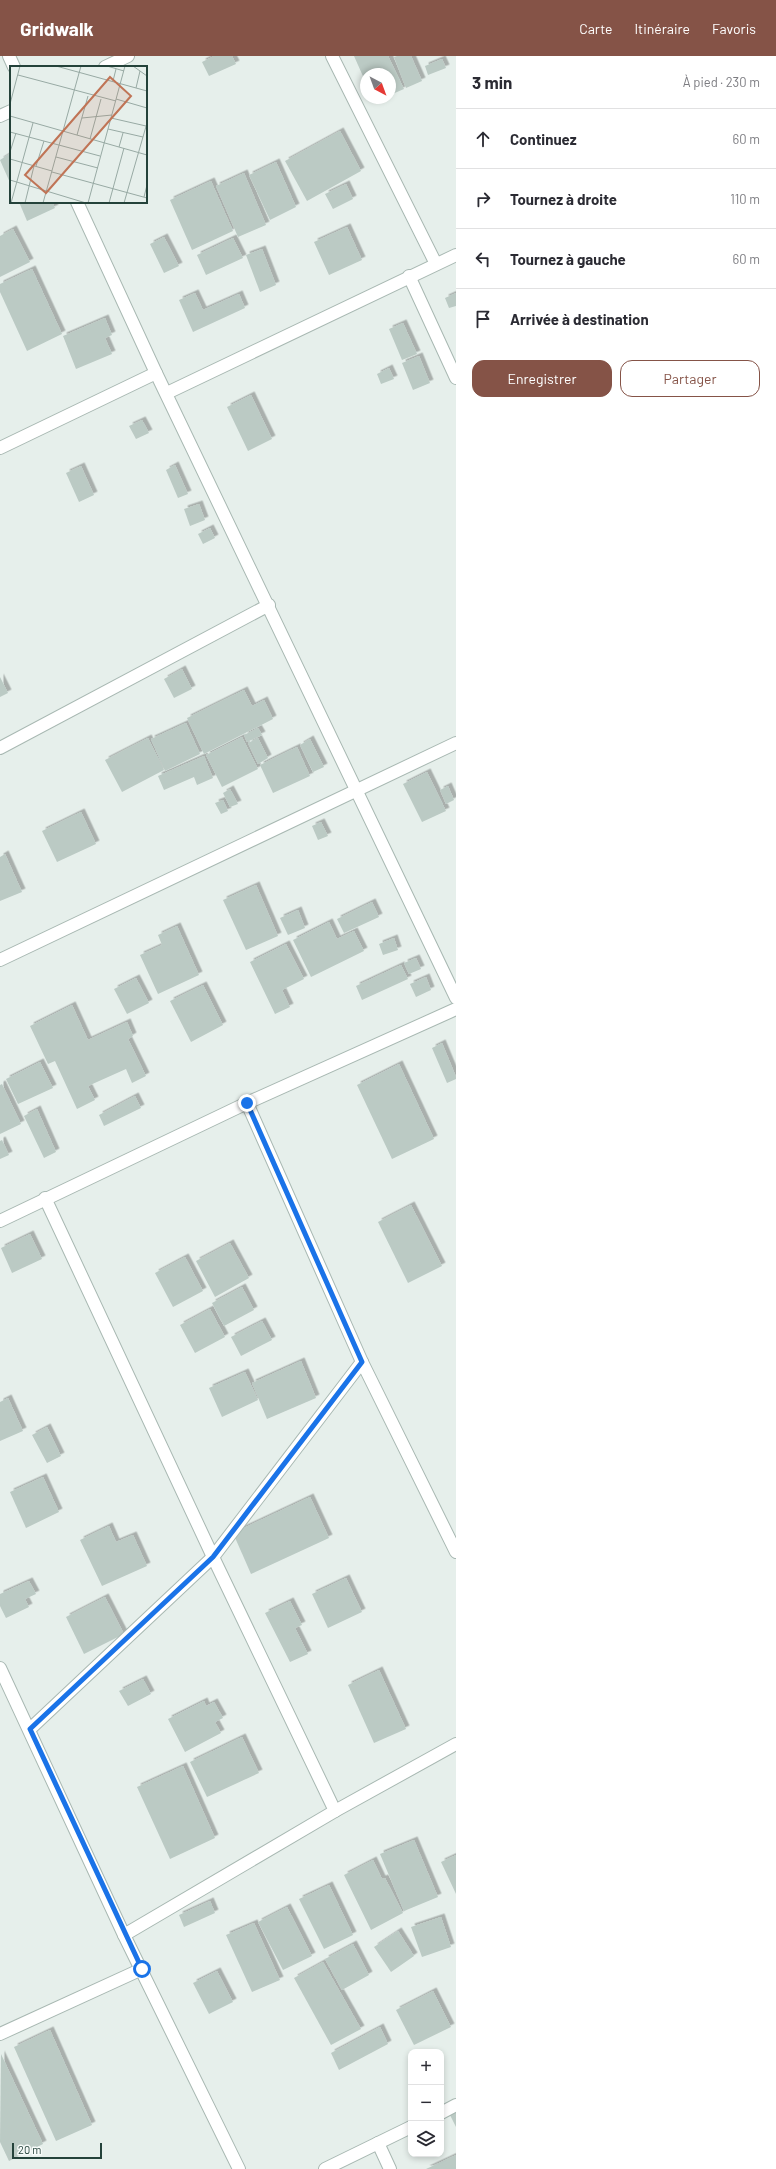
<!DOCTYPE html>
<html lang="fr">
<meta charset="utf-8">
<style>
:root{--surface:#fff;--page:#f7f7f7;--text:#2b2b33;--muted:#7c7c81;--line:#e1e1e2;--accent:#855347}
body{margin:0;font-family:Barlow,sans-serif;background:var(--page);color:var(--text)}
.controls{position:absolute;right:12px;bottom:12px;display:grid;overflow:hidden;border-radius:8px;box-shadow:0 2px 6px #0003}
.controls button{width:36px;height:36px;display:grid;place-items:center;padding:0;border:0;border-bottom:1px solid var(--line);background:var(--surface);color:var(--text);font:20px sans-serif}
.compass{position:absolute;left:360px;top:12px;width:36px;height:36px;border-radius:50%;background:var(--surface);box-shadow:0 2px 6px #0003;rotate:139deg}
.scale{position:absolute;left:12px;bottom:10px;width:90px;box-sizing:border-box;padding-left:4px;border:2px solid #24423a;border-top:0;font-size:11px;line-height:14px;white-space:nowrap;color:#24423a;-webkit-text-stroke:3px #f7fbf9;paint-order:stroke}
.stop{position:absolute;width:12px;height:12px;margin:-9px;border:3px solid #1a73e8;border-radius:50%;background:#fff}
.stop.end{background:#1a73e8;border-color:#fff;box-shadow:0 1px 4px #0008}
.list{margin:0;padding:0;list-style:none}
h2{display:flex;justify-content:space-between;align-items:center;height:52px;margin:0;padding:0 16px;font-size:17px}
h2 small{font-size:13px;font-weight:400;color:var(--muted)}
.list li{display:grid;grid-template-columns:26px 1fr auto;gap:12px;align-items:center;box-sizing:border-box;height:60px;padding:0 16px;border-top:1px solid var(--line)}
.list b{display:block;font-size:15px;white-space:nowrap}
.list em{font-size:13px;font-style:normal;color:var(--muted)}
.actions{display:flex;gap:8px;padding:12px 16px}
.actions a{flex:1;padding:9px 0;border:1px solid var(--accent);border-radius:12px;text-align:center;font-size:14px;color:var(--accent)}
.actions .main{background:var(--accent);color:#fff}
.icon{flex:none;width:22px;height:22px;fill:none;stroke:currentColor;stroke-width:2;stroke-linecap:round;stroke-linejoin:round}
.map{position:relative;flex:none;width:456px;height:2113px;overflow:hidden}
header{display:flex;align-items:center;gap:24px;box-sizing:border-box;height:56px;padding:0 20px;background:var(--accent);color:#fff}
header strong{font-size:19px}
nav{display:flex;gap:22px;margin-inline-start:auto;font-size:14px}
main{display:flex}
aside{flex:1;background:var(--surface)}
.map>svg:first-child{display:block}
</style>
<header>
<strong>Gridwalk</strong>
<nav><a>Carte</a><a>Itinéraire</a><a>Favoris</a></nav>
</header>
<main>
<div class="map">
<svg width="456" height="2113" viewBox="0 0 456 2113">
<defs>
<filter id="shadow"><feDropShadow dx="3.5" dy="-3.5" stdDeviation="0" flood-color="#0004"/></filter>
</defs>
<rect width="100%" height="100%" fill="#e6efeb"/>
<!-- building -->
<g fill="#bbcac4" filter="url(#shadow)">
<polygon points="214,0 232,0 236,8 209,20 202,6"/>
<polygon points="354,0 388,0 404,33 390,39 390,18 366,18 366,27"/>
<polygon points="397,0 411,0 422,25 406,32 394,1"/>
<polygon points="442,3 446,12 428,19 425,10"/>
<polygon points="340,75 361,115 307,145 285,105"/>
<polygon points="11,97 11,129 0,104"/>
<polygon points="276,106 296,151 270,164 249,119"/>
<polygon points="244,117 266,169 238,181 216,130"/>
<polygon points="211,125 233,175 192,194 170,144"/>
<polygon points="346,128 353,143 333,153 325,138"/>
<polygon points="19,146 52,146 55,152 27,165"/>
<polygon points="347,171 362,204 329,219 314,186"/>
<polygon points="13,173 30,206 0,221 0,180"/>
<polygon points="164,181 179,210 164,217 150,188"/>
<polygon points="233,182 243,202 206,219 197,199"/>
<polygon points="262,193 276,229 260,236 246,199"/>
<polygon points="32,213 62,278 27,295 0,236 0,228"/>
<polygon points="195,237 203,254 239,238 245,252 193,276 179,244"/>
<polygon points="456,237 456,250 449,252 445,242"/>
<polygon points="105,262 112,279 105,282 112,298 76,313 63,280"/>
<polygon points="403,267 417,298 402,304 389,273"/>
<polygon points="419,300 430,327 413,334 402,307"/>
<polygon points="389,312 394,323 381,328 377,318"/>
<polygon points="251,339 272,383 248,395 227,351"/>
<polygon points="142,364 149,377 136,383 129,370"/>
<polygon points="175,409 188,438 178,442 166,414"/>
<polygon points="81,410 94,439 79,446 66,417"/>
<polygon points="199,448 205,464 190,470 184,453"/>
<polygon points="210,472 215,482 203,488 198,478"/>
<polygon points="182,613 192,633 174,642 164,623"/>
<polygon points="0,621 8,637 0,641"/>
<polygon points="244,634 252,650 264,644 273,663 204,698 187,662"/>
<polygon points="186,667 200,698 165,715 151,683"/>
<polygon points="258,672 262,679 247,686 244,679"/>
<polygon points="242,681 258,713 222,731 206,699"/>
<polygon points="148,682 164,714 122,736 105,704"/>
<polygon points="258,682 268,702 258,708 248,687"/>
<polygon points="310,683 324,711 313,716 300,689"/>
<polygon points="297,691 310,720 273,737 260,709"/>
<polygon points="204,700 213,722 197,729 194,721 164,734 158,720"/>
<polygon points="427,716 446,755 422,766 403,728"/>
<polygon points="448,730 454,744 446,748 440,734"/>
<polygon points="230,733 238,748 230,751 223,737"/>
<polygon points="223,744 228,755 221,758 215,747"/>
<polygon points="81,756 96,788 57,806 42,775"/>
<polygon points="321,766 328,780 318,784 312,770"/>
<polygon points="5,798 22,836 0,845 0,801"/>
<polygon points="256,829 278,880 246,894 223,844"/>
<polygon points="372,846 379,861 344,877 337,863"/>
<polygon points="298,854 305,872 288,879 280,862"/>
<polygon points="329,866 337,883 354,875 364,895 311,921 293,884"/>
<polygon points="177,870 199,919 158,938 140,899 162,889 158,879"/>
<polygon points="394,882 398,894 383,899 379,888"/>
<polygon points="286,888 304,923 282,934 290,951 275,958 250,906"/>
<polygon points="416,902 421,913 409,918 404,907"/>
<polygon points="401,909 408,923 362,944 356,930"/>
<polygon points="426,921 431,934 416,941 410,928"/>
<polygon points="136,922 149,947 127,958 114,933"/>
<polygon points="203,929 223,969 191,986 170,945"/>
<polygon points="72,949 88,984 127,966 133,980 128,983 146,1020 132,1027 126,1013 88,1030 95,1044 77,1053 55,1005 48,1008 30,970"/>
<polygon points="442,987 456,1021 456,1023 447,1027 432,992"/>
<polygon points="40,1006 53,1032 18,1048 6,1023"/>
<polygon points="399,1008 434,1083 392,1103 357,1029"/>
<polygon points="2,1028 21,1068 0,1078 0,1029"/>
<polygon points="135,1040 141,1052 104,1070 99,1059"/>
<polygon points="37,1053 56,1096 44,1102 24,1060"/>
<polygon points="2,1084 9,1099 0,1103 0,1085"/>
<polygon points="411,1149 442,1210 408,1227 378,1166"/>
<polygon points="30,1178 42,1203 12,1217 1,1192"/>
<polygon points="230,1187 249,1222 215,1241 196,1205"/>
<polygon points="185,1201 203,1235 173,1251 155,1217"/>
<polygon points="242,1231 254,1254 224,1270 212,1247"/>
<polygon points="210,1253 225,1281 195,1297 180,1269"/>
<polygon points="262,1265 272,1284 241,1300 231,1281"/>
<polygon points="301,1305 316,1342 267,1363 252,1327"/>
<polygon points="245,1316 258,1344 222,1361 209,1332"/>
<polygon points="8,1342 23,1375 0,1385 0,1346"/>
<polygon points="47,1371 61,1400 47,1407 32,1379"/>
<polygon points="43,1421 59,1456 26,1472 10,1436"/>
<polygon points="310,1441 329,1482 251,1518 233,1477"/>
<polygon points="109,1470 116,1486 133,1479 147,1510 102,1530 80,1484"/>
<polygon points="346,1522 362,1556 328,1572 312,1538"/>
<polygon points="29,1525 36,1538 25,1543 29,1551 6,1562 0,1550 0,1538"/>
<polygon points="105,1541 124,1578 84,1598 66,1561"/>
<polygon points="290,1545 302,1569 295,1572 308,1598 290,1606 265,1557"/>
<polygon points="379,1614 406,1673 374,1687 348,1629"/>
<polygon points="143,1623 151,1638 128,1650 119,1635"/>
<polygon points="204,1645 206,1650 214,1646 223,1662 215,1666 221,1677 185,1696 168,1663"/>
<polygon points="242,1681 259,1717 207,1741 190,1706"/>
<polygon points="183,1710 215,1782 170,1803 137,1731"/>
<polygon points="414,1784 438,1841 404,1855 380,1798"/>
<polygon points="456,1799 456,1838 441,1806"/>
<polygon points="373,1804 382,1823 385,1822 403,1857 371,1874 344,1819"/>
<polygon points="329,1829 353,1879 324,1893 299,1843"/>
<polygon points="210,1845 215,1857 184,1871 179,1859"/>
<polygon points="287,1851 312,1900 283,1914 258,1866"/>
<polygon points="441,1861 451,1891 422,1901 411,1871"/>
<polygon points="254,1867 280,1924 252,1936 226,1879"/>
<polygon points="398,1875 414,1900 391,1916 374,1891"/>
<polygon points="353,1888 369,1919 342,1934 325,1903"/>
<polygon points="323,1906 361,1973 331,1989 294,1922"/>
<polygon points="217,1915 233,1946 209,1958 193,1927"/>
<polygon points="433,1935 451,1971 414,1989 396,1954"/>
<polygon points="380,1971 388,1988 339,2014 331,1997"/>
<polygon points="50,1974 92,2069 56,2085 14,1991"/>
<polygon points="1,1998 43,2088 9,2105 0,2086"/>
<polygon points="456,2056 456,2071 450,2059"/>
<polygon points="456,2099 456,2113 426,2113"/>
</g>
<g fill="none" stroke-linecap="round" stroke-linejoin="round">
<defs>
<g id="minor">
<polyline points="9,0 14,11"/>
<polyline points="332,0 436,208"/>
<polyline points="105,11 128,0"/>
<polyline points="0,60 11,55"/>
<polyline points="77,146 156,317 456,942"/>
<polyline points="409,220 456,322"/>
<polyline points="167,337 456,199"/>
<polyline points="0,392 156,317"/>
<polyline points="0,692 269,549"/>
<polyline points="0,904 456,687"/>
<polyline points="247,1047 362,1306 456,1496"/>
<polyline points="45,1142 213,1501 335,1755"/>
<polyline points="0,1165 247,1047 456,953"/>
<polyline points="0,1612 124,1879 239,2113"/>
<polyline points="30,1673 213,1501 362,1306"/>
<polyline points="124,1879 335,1755 456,1688"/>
<polyline points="0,1978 142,1913"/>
<polyline points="441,2057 456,2049"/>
<polyline points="378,2087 390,2113"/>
<polyline points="325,2113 411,2071"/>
</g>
</defs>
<!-- minor casing -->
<use href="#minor" stroke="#a8b8b2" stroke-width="14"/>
<!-- minor -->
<use href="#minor" stroke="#fff" stroke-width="12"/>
</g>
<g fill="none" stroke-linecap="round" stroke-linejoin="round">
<!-- route -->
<polyline stroke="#1a73e8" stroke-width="5" points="142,1913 30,1673 213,1501 362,1306 247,1047"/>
</g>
<!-- overview -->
<g transform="translate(10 10)">
<rect width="137" height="137" fill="#e6efeb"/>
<path fill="none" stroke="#98aaa4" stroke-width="1" d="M 46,0 L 137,25M 97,0 L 114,5M 123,0 L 137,10M 8,9 L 106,35M 103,15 L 106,3M 126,22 L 130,5M 106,33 L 137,42M 0,38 L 10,0M 0,50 L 137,89M 72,52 L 102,49M 101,52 L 136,60M 98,63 L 133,71M 0,66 L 90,90M 67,69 L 78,30M 80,73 L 91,33M 109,81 L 113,67M 0,86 L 6,67M 46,91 L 88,102M 0,93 L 42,105M 26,100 L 34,75M 42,106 L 137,132M 0,114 L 76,137M 134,131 L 137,119M 1,137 L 23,57M 15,137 L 24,100M 33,137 L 71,0M 78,137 L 115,0M 99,137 L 114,82M 114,137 L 137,57"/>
<path fill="#c07456" fill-opacity="0.15" stroke="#c07456" stroke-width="2" d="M 100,11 L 121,30 L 36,127 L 15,109 Z"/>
<rect width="137" height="137" fill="none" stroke="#24423a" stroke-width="2"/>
</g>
</svg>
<div class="controls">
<button>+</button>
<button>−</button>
<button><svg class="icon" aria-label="layers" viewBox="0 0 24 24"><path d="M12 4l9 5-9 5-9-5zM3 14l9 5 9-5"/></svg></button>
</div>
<svg class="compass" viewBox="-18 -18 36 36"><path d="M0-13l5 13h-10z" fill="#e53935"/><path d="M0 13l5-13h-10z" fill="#7c7c81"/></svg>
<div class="scale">20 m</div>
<div class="stop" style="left:142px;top:1913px"></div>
<div class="stop end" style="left:247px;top:1047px"></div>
</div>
<aside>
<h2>3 min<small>À pied · 230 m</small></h2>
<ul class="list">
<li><svg class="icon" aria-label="ahead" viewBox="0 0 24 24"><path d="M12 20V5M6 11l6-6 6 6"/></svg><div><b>Continuez</b></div><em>60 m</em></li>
<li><svg class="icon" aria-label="right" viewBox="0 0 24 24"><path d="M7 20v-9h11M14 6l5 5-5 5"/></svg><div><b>Tournez à droite</b></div><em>110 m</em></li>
<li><svg class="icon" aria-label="left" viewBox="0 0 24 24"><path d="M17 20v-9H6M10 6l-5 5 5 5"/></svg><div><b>Tournez à gauche</b></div><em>60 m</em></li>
<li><svg class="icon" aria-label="arrive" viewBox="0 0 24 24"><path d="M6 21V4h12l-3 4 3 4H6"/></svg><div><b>Arrivée à destination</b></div></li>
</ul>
<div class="actions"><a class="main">Enregistrer</a><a>Partager</a></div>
</aside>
</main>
